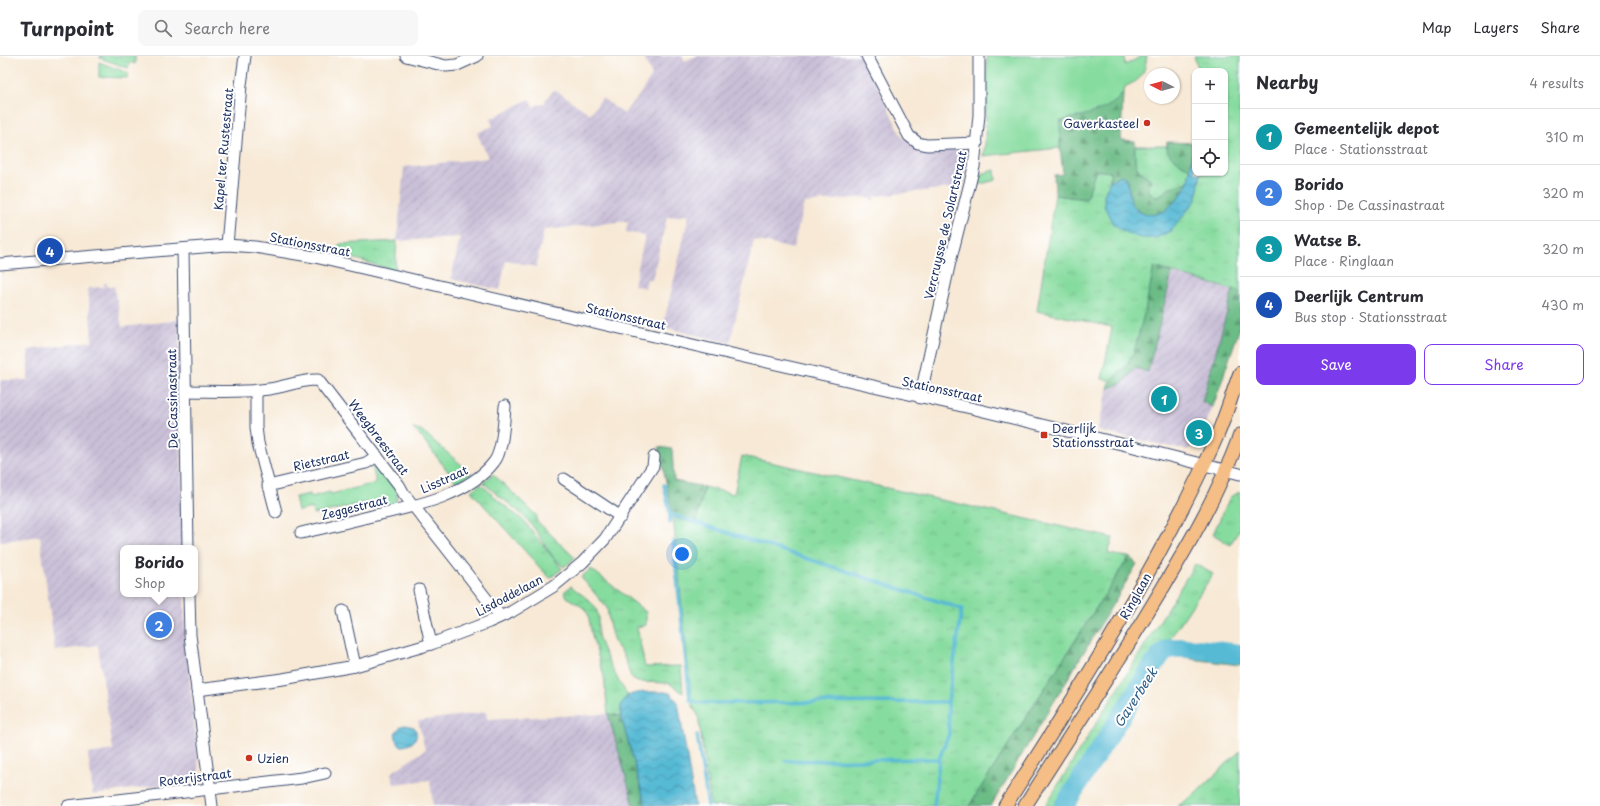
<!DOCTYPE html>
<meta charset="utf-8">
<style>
:root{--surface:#fff;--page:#f7f7f7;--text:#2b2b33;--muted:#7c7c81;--line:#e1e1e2;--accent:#7c3aed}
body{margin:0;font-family:"Playpen Sans",sans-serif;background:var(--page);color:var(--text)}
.controls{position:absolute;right:12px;top:12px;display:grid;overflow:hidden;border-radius:8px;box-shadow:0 1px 3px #0004}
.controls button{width:36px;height:36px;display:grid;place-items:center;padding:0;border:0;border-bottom:1px solid var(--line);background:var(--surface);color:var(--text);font:20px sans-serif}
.compass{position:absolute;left:1144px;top:12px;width:36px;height:36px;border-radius:50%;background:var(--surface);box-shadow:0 1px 3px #0004;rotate:276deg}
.you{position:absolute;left:682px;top:498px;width:14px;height:14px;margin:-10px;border:3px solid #fff;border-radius:50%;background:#1a73e8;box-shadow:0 0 0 6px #1a73e833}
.badge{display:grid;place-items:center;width:26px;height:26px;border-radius:50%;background:var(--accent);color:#fff;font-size:13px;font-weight:700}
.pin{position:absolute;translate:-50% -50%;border:2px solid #fff;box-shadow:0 1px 4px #0006}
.popup{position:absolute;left:120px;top:489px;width:78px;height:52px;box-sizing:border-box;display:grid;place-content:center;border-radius:8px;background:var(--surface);filter:drop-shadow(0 1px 3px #0005);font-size:13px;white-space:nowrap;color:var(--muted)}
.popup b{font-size:15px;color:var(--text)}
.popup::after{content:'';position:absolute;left:50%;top:100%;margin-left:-8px;border:8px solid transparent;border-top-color:var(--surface)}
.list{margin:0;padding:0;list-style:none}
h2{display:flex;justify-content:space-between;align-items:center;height:52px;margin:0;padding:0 16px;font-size:17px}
h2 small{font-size:13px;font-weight:400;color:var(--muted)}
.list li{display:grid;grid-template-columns:26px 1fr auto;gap:12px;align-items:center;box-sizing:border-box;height:56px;padding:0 16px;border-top:1px solid var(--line)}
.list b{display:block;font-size:15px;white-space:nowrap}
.list p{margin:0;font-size:13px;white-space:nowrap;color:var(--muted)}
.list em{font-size:13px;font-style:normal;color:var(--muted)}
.actions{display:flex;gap:8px;padding:12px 16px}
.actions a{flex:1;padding:9px 0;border:1px solid var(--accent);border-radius:8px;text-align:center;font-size:14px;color:var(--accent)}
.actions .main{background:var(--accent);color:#fff}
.icon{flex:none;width:22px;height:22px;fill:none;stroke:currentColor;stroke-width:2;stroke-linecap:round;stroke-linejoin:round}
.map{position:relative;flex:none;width:1240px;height:750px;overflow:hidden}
header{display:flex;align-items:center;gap:24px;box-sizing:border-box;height:56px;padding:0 20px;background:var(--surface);border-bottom:1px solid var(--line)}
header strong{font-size:19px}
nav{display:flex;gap:22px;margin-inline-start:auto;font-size:14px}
.search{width:280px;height:36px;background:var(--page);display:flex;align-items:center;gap:10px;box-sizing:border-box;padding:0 14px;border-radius:8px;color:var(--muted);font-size:15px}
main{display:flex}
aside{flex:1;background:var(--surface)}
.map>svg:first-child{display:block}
</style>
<header>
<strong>Turnpoint</strong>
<div class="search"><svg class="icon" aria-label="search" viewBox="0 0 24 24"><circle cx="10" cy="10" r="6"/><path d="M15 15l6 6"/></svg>Search here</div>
<nav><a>Map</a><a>Layers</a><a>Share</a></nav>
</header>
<main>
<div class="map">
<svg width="1240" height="750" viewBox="0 0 1240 750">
<defs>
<pattern id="industrial-furrows" width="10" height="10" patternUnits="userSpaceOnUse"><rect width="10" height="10" fill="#c9bfd7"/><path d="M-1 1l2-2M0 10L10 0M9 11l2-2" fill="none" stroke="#aca4bb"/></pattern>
<pattern id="grass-tufts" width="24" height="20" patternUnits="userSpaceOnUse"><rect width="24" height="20" fill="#86dc9f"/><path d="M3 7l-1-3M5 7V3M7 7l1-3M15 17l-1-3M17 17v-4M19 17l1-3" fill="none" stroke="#73bd8b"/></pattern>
<pattern id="forest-firs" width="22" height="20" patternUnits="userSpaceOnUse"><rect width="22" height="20" fill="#6cbc86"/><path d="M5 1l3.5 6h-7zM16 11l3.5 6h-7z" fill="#589971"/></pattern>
<pattern id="water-waves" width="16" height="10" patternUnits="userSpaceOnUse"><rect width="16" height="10" fill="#57bad5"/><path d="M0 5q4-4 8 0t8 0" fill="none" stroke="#4798b0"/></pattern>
</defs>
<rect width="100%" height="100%" fill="#fff"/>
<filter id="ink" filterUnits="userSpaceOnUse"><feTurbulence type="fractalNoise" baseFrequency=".025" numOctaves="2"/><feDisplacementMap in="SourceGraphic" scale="8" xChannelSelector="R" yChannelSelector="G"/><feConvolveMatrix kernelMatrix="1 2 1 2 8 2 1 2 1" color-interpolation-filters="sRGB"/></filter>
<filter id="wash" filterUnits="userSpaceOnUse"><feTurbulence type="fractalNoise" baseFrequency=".012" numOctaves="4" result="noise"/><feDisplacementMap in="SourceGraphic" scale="16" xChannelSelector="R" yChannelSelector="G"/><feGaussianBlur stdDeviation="0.9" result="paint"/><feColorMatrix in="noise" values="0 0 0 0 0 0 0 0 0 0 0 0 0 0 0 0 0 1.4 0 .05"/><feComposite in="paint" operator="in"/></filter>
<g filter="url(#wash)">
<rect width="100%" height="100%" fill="#f7e9d5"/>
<!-- industrial -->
<g fill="url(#industrial-furrows)">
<polygon points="643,0 682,0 685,5 696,0 863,0 902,81 911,88 954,93 964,95 968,99 962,131 875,140 875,144 864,141 804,147 793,193 754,184 730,287 663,271 689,159 667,161 652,224 647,223 645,232 634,229 645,180 626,176 628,165 544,174 536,211 506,204 500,234 451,223 460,181 397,185 404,111 488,102 477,77 493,70 490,63 530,43 533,51 539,48 540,49 546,46 545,45 554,33 590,58 602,42 624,58 633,45 635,45 652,20"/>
<polygon points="1172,217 1233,234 1202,346 1213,351 1195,390 1186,394 1097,375 1108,333 1124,326 1135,312 1148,315"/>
<polygon points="104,227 107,227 107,230 114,230 116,243 117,243 122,271 179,264 183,492 123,492 123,538 184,538 185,579 200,723 93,739 88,698 113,694 98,589 55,595 40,480 0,486 0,324 28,324 28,294 92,285 88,232 104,231"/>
<polygon points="486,656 487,663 608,658 634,750 433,750 430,724 394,728 391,717 425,694 418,665"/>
</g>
<!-- grass -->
<g fill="url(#grass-tufts)" stroke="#50867e">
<polygon points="100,0 135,0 135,8 130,6 128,12 100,2"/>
<path d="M 1194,0 L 1240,0 L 1240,236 L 1154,211 C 1148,238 1141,292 1125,312 C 1121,317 1115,320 1110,324 L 1102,323 L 1112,271 L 1037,255 L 1055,139 L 1086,143 L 1096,114 L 1111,116 L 1110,125 L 1104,139 L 1105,152 L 1171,175 L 1196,144 L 1201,117 L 1225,117 L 1225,15 L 1199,15 Z"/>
<polygon points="99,6 128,17 127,22 99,21"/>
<path d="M 1135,90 L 1166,90 C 1171,102 1179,106 1190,113 L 1188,126 L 1170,132 L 1159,140 L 1153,140 L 1149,134 L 1146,119 C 1133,113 1135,102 1135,90 Z"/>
<polygon points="995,114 996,124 978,129 981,118"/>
<polygon points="397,185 395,215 339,198 337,193 340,188"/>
<polygon points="412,372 421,374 472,418 456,426 419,378"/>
<polygon points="742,400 1113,482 1108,498 1129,501 969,750 711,750 698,659 692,649 673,461 696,468 704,431 734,438"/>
<path d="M 493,418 L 537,460 L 536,464 L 575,502 L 564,511 C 549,501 542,481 530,467 C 516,451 498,441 483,426 Z"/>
<polygon points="481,428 499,445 524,465 562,513 550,522 543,515 471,435"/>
<polygon points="1240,436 1240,473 1230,489 1213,478 1230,441"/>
<polygon points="1195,508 1213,518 1108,676 1061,750 1045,750"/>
<polygon points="591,513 646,556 646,569 637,571 645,611 681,610 683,637 669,627 637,626 631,621 623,598 614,586 610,572 607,552 581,521"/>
<path d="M 571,530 C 579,537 591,544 596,553 C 600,561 597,570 598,578 C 599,589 621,631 628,639 C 622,646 620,650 621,660 L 608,658 L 604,620 L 592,580 L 588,558 L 584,552 L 568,542 L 564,536 Z"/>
<polygon points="1240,695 1240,750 1178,750 1194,739"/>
</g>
<!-- forest -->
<g fill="url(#forest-firs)" stroke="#447672">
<path d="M 1123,37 L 1121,84 L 1135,85 C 1135,94 1132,110 1141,116 C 1145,119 1148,120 1151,124 L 1149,134 L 1153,140 L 1159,140 L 1170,132 L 1188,126 C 1181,139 1171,156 1155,159 C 1150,159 1144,157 1139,156 L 1131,147 L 1127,122 L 1121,119 L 1110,125 L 1111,116 L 1096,114 L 1086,143 L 1055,139 L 1054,119 L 1063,118 L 1060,92 L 1060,65 C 1086,59 1103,56 1123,37 Z"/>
<path d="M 1167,86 L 1194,87 L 1190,113 C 1181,107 1164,100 1167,86 Z"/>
<polygon points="1154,211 1172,217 1148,316 1135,312 1124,326 1108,333 1110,324 1124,313 1134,296 1145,254"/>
<polygon points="1233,234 1240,236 1240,271 1213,351 1202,346"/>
<polygon points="659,391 672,393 674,425 704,431 696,468 673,461"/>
<polygon points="1129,501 1137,508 991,750 969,750"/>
<polygon points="1192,597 1240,602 1240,609 1191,603"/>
<polygon points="608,658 621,660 646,750 634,750"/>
</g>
<!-- garden -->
<g fill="#86dc9f" stroke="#50867e">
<path d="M 987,0 L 1124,0 L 1125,9 L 1142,0 L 1147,0 C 1144,18 1143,23 1126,30 C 1118,55 1082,59 1060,65 L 1060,92 L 983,100 L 985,88 Z"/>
<polygon points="378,409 397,434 397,443 393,448 385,450 382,443 321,457 313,458 312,452 298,455 295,441 310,438 311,441 330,436 331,438 376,427 372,411"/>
</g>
<!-- water -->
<g fill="url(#water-waves)" stroke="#39749a">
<polygon points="1195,51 1195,117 1201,117 1196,144 1171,175 1156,182 1141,182 1128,178 1113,168 1105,152 1104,139 1110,125 1121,119 1127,122 1131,147 1139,156 1154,159 1166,154 1180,141 1188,126 1195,84"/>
<path d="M 664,636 L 670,637 L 678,646 L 695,750 L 646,750 L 621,660 C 618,631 645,637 664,636 Z"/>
<path d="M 405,669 L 414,671 C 421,682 412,690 401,690 L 397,686 L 395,677 L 401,670 Z"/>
</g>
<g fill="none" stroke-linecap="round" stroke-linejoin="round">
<!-- stream -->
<g stroke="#57bad5" stroke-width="3.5">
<polyline points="664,429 670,458 670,467"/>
<polyline points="670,458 962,553 948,646 949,678 939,703 934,750"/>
<polyline points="673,485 690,644 699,647 948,646"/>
<polyline points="697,679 708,750"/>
<polyline points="785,705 939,703"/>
</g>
<!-- river -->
<path stroke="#57bad5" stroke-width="20" d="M 1064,750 L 1154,608 C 1158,603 1163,596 1169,593 C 1179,589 1226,597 1240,598"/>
</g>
</g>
<g filter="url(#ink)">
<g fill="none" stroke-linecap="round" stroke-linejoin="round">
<defs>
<g id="minor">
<polyline points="406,0 446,10 457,9 477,0"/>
<polyline points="867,0 909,80 918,87 927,89 977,87"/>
<polyline points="227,189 241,29 245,0"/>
<polyline points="183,193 188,492"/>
<polyline points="0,208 227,189 255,191 315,201 723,296 975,353 1134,391 1240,418"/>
<path d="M 185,335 C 213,335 241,337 269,333 C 286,331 302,323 318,324 L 399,429 L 404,438 L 500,560"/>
<polyline points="256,335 256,371 258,387 276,456"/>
<polyline points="920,342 949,210 974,111 979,59 979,0"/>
<polyline points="564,423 621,461"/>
<polyline points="268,430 366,407 377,400"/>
<path d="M 301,477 C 324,472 348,466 372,460 C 411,451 468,440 494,406 C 503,395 504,365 505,350"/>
<polyline points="419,534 431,588"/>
<polyline points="189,538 190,579 212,750"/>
<polyline points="343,555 355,610"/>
<polyline points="197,634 283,623 355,610 431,588 489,566 511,556 554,530 582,507 605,483 653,410 654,401"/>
<polyline points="68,750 302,722 325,717"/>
</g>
<g id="major">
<path d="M 1005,750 C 1082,630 1159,510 1217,380 C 1226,359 1232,338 1240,317"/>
<path d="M 1025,750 C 1069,681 1114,613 1156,543 C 1188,490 1219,437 1240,379"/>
</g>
</defs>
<!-- minor casing -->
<use href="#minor" stroke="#3c4b70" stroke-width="13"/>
<!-- major casing -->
<use href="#major" stroke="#3c4b70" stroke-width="15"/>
<!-- minor -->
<use href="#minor" stroke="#fff" stroke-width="11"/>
<!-- major -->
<use href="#major" stroke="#f5be86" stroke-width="13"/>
</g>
</g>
<!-- markers -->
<g fill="#c8321e" stroke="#fff" stroke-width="1.5">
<circle cx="1147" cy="67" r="4"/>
<rect x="1040" y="375" width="8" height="8" rx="2"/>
<circle cx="249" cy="702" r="4"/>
</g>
<g text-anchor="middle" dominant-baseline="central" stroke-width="4" stroke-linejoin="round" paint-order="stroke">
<!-- poi labels -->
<g font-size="12" fill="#1b2f5e" stroke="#fff" text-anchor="start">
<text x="1139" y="67" text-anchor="end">Gaverkasteel</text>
<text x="1052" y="372">Deerlijk<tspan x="1052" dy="14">Stationsstraat</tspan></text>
<text x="257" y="702">Uzien</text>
</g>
<!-- street labels -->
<g font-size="12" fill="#1b2f5e" stroke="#fff">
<text transform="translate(223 93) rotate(-85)">Kapel ter Rustestraat</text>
<text transform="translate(945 169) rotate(-77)">Vercruysse de Solartstraat</text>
<text transform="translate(310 188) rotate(11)">Stationsstraat</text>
<text transform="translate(626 260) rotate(13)">Stationsstraat</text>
<text transform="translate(942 333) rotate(12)">Stationsstraat</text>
<text transform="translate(172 343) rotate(-91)">De Cassinastraat</text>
<text transform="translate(379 381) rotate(53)">Weegbreestraat</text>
<text transform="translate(321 404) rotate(-13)">Rietstraat</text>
<text transform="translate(444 423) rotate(-24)">Lisstraat</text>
<text transform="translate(354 451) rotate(-14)">Zeggestraat</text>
<text transform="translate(509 539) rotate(-28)">Lisdoddelaan</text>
<text transform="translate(1135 540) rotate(-61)">Ringlaan</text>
<text transform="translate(195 721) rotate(-7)">Roterijstraat</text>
</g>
<!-- water labels -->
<g font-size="13" font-style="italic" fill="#306088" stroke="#fff">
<text transform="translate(1135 641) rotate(-57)">Gaverbeek</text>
</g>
</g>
</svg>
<div class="controls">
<button>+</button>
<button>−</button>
<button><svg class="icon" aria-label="locate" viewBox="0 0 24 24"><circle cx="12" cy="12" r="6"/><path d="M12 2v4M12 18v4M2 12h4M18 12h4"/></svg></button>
</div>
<svg class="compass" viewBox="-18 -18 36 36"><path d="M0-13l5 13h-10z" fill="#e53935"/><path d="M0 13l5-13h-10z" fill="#7c7c81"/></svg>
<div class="you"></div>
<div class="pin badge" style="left:1164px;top:343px;background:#0f9aa8">1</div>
<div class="pin badge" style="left:159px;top:569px;background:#3f7fe0">2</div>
<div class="popup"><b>Borido</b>Shop</div>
<div class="pin badge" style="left:1199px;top:377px;background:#0f9aa8">3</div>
<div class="pin badge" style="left:50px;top:195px;background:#1a4fb4">4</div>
</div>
<aside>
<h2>Nearby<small>4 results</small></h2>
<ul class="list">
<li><span class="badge" style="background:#0f9aa8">1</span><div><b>Gemeentelijk depot</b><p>Place · Stationsstraat</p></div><em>310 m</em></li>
<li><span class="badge" style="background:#3f7fe0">2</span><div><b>Borido</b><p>Shop · De Cassinastraat</p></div><em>320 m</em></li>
<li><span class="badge" style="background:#0f9aa8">3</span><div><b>Watse B.</b><p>Place · Ringlaan</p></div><em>320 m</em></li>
<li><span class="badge" style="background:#1a4fb4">4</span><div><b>Deerlijk Centrum</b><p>Bus stop · Stationsstraat</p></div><em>430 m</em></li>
</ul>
<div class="actions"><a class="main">Save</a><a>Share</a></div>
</aside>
</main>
